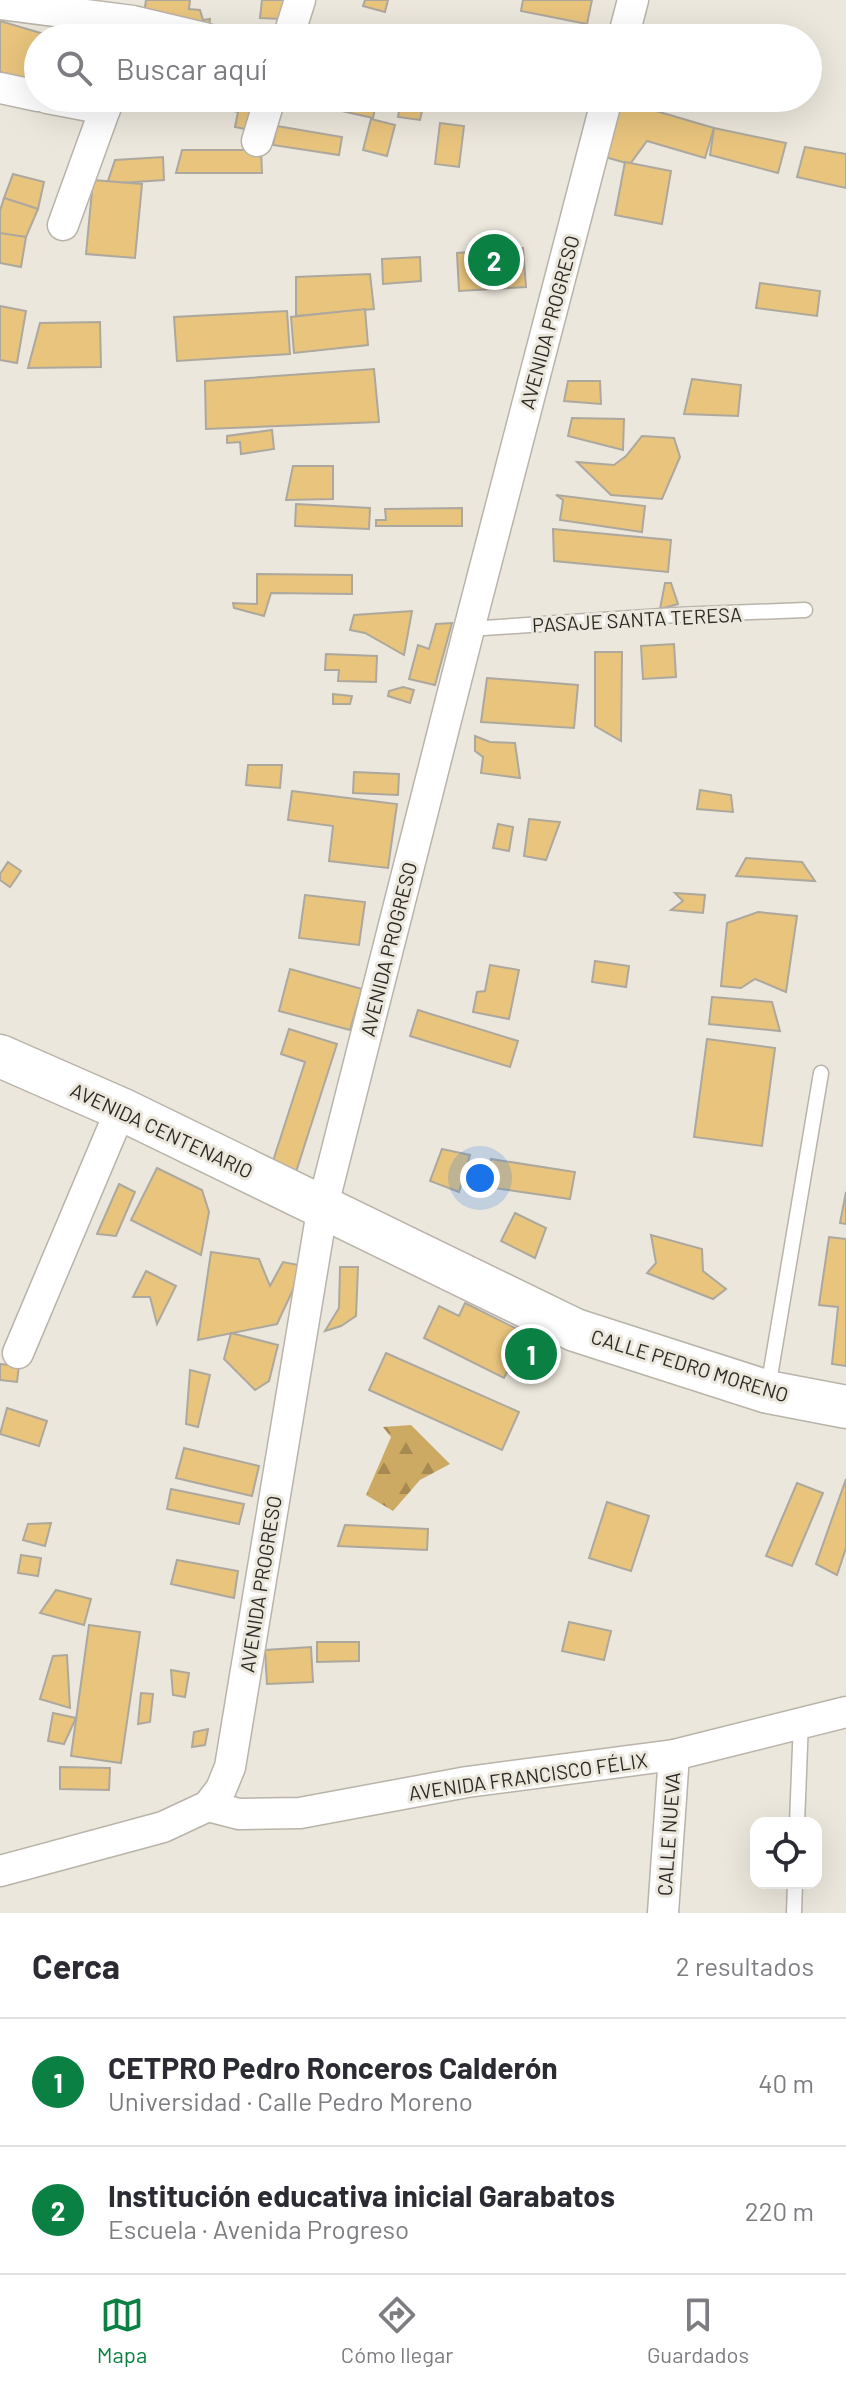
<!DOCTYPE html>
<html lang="es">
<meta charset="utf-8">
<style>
:root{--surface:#fff;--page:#f7f7f7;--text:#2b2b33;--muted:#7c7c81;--line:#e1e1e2;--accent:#0b8043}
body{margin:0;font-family:Barlow,sans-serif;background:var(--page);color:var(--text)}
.controls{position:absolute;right:24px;bottom:24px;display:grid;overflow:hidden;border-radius:16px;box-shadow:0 8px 32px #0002}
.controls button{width:72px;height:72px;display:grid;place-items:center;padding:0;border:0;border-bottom:2px solid var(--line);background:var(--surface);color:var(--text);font:40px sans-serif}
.you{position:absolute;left:480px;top:1178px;width:28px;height:28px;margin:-20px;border:6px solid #fff;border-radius:50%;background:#1a73e8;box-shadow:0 0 0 12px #1a73e833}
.badge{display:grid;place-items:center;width:52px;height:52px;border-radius:50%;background:var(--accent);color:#fff;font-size:26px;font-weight:700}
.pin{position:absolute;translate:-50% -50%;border:4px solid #fff;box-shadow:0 2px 8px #0006}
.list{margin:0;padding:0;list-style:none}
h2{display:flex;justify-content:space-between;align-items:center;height:104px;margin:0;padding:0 32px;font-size:34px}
h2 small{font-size:26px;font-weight:400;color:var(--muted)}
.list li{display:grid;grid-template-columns:52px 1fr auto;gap:24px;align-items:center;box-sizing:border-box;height:128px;padding:0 32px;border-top:2px solid var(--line)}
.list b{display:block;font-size:30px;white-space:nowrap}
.list p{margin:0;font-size:26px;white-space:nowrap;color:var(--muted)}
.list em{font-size:26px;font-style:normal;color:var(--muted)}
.icon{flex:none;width:44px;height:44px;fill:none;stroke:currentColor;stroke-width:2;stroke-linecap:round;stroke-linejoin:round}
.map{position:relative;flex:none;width:846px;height:1913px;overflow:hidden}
.search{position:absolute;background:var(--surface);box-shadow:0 8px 32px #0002;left:24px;right:24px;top:24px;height:88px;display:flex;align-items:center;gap:20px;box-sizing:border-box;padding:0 28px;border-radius:44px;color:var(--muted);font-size:30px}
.sheet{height:360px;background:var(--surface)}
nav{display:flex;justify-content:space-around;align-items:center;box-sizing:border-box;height:112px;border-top:2px solid var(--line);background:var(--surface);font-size:22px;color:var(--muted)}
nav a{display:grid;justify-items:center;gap:4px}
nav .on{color:var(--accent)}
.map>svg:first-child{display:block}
</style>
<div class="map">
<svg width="846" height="1913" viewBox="0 0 846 1913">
<defs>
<pattern id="forest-firs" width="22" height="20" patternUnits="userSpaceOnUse" patternTransform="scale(2)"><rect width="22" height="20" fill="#cdaa63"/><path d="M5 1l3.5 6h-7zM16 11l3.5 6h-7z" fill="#a78a51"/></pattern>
</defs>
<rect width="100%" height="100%" fill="#ece7dc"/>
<!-- forest -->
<polygon fill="url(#forest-firs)" points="411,1425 450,1464 420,1480 393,1511 366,1495 391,1437 383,1427"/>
<!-- building -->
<g fill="#e8c47d" stroke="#ada89e" stroke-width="2">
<polygon points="146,0 190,0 189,9 200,10 203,20 210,19 209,29 143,21"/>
<polygon points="262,0 285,0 283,19 260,18"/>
<polygon points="365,0 388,0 385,12 363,6"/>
<polygon points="523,0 592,0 587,24 521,11"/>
<polygon points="0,21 44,34 43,38 38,38 38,54 30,81 0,72"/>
<polygon points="321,29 365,38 319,38"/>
<polygon points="215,98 257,98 250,130 235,127 238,112 213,107"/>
<polygon points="326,98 377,98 373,118 324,107"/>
<polygon points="401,98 425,98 420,120 398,117"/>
<polygon points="622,101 714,128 705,158 647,141 630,164 605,157"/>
<polygon points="371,119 395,125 387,156 363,150"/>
<polygon points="440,123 464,126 459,167 435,164"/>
<polygon points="277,126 342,137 339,155 273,145"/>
<polygon points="714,128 786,143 778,173 710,155"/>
<polygon points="805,147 846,154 846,188 797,177"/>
<polygon points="182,150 261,150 262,173 176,173"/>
<polygon points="163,157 164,180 107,184 115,160"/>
<polygon points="625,162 671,171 662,224 615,215"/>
<polygon points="13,174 44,182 38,209 4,198"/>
<polygon points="93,180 142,184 135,258 86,254"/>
<polygon points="4,198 38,209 26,237 0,234 0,211"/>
<polygon points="0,233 26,237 21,267 0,263"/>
<polygon points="523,248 526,287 459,291 457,253"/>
<polygon points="420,257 421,281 383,284 382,259"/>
<polygon points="370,274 374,309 296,316 296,277"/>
<polygon points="760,283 820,291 817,316 756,308"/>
<polygon points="0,306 26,311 17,363 0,360"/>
<polygon points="365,309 368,345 294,353 291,317"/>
<polygon points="287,311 290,354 177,361 174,317"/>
<polygon points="100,322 101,367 28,368 40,323"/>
<polygon points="374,369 379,422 206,429 205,381"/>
<polygon points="692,379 741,385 738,416 684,414"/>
<polygon points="568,381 600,381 601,404 564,401"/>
<polygon points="572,418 624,419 623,450 568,436"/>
<polygon points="272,430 274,449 241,454 240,442 227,443 227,436"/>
<polygon points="642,436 674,438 680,457 662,499 611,495 577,462 614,465 626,456"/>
<polygon points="293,466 333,466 333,499 286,500"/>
<polygon points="556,495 645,506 642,532 560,520 563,500"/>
<polygon points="296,504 370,508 369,529 295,526"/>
<polygon points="462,508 462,526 376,526 376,520 386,520 385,509"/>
<polygon points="553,529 671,540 668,572 554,561"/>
<polygon points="257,574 352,575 352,594 271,593 264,616 234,608 233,603 257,604"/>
<polygon points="665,583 671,583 678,604 660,609"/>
<polygon points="412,611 404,655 365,633 350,630 354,615"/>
<polygon points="452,623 435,685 409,679 418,645 429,649 436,624"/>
<polygon points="674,644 676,677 643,679 641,646"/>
<polygon points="595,652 622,652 621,741 595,726"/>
<polygon points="326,654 377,656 376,682 338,681 339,670 325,670"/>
<polygon points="487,678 578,685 574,728 481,722"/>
<polygon points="403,687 414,690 410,703 388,696 389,691"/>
<polygon points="333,694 352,696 350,704 333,704"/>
<polygon points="475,736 490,742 515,743 520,778 481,773 483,757 475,751"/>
<polygon points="248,765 282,765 280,788 246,785"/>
<polygon points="354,772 399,774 398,795 353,793"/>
<polygon points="700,790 731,795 733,812 697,809"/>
<polygon points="292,791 397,804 388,868 329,861 333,826 288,820"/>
<polygon points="529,819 560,822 546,860 524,856"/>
<polygon points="498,824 513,827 509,851 493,848"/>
<polygon points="746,858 802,862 815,881 736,876"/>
<polygon points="8,862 21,871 10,887 0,880 0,874"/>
<polygon points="675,893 705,895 703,913 671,910 683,901"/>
<polygon points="305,895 365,902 359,945 299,938"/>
<polygon points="758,912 797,916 786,992 755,979 741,988 721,986 727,923"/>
<polygon points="595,961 629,966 626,987 592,982"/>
<polygon points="490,965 519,970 509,1019 473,1012 477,992 485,991"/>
<polygon points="290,969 362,989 350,1030 279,1011"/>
<polygon points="712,997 772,1002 780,1031 709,1024"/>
<polygon points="418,1010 518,1041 510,1067 410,1036"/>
<polygon points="289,1029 337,1044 296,1172 272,1164 305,1062 281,1054"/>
<polygon points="707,1039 775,1048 762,1146 694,1137"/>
<polygon points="442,1149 470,1155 459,1192 430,1181"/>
<polygon points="491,1159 575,1172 570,1199 487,1187"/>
<polygon points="157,1168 202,1190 209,1212 201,1255 131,1220"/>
<polygon points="119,1184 135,1192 116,1236 97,1234"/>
<polygon points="846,1192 846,1224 840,1223"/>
<polygon points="515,1213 546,1228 535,1258 501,1241"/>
<polygon points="651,1235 702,1249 703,1271 726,1289 713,1299 647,1273 656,1263"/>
<polygon points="829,1237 846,1239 846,1366 832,1364 838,1307 819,1305"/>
<polygon points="211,1252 259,1259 270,1286 283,1262 304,1266 277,1324 198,1340"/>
<polygon points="340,1267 358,1267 356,1316 341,1326 325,1331 339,1308"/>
<polygon points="146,1271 176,1286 157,1324 150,1297 133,1297"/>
<polygon points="465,1303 553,1347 536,1381 509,1368 504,1378 424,1338 439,1306 459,1316"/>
<polygon points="231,1333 278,1345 269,1381 255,1390 224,1359"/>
<polygon points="386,1353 519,1412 502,1450 369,1390"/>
<polygon points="0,1364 19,1366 17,1382 0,1380"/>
<polygon points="190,1370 210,1375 198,1427 186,1424"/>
<polygon points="7,1408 47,1421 39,1446 0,1434"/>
<polygon points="184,1448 259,1466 252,1496 176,1478"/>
<polygon points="846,1479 846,1548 837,1575 816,1564"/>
<polygon points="797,1483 823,1493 792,1566 766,1556"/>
<polygon points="171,1489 244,1504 239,1524 167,1509"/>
<polygon points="607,1502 649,1516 631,1571 589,1558"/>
<polygon points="51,1523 45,1546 23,1540 28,1524"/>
<polygon points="345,1525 428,1529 427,1550 338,1546"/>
<polygon points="21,1555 41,1558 38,1576 18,1573"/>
<polygon points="177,1560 238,1571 234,1598 171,1584"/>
<polygon points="56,1590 91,1599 84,1625 40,1613"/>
<polygon points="569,1622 611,1631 604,1660 562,1651"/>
<polygon points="89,1625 140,1632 121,1763 71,1756"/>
<polygon points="317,1642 359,1642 359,1661 317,1662"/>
<polygon points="311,1647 313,1682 267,1684 265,1650"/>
<polygon points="67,1655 70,1708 40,1699 53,1656"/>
<polygon points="171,1670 189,1673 185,1697 173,1695"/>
<polygon points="141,1693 153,1694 150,1722 138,1724"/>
<polygon points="53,1713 76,1718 64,1744 48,1741"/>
<polygon points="208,1729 205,1745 192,1747 194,1732"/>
<polygon points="60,1767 110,1768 109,1790 60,1789"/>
</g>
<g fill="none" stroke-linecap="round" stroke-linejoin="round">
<defs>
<g id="service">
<polyline points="469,629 676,615 805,610"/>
<polyline points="768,1388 821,1073"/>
<polyline points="797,1823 801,1721"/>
<polyline points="794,1913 795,1883"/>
</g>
<g id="minor">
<polyline points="0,4 133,21 205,38"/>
<polyline points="288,38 300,0"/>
<polyline points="623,38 633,0"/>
<polyline points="0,88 38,96"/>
<polyline points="47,98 105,109"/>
<polyline points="257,141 270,98"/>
<polyline points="63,225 109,98"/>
<polyline points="18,1353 121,1109"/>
<polyline points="208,1806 239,1814 300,1813 467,1782 674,1755 846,1712"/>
<polyline points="0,1871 163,1827 208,1806 221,1789 230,1767 323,1205 469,629 607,98"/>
<polyline points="663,1913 674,1755"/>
</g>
<polyline id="secondary" points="0,1056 121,1109 575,1330 768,1392 846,1407"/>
</defs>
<!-- service casing -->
<use href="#service" stroke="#b9b3aa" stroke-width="17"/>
<!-- minor casing -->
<use href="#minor" stroke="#b9b3aa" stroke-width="33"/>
<!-- secondary casing -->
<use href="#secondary" stroke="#b9b3aa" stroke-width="45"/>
<!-- service -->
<use href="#service" stroke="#fff" stroke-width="14"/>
<!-- minor -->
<use href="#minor" stroke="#fff" stroke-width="30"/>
<!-- secondary -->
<use href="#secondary" stroke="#fff" stroke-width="42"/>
</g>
<g text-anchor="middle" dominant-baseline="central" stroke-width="6" stroke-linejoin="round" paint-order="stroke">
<!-- street labels -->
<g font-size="20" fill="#2b2925" stroke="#ece7dc">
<text transform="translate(549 322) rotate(-75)">AVENIDA PROGRESO</text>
<text transform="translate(637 619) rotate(-3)">PASAJE SANTA TERESA</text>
<text transform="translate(388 949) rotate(-76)">AVENIDA PROGRESO</text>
<text transform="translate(162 1130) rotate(25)">AVENIDA CENTENARIO</text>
<text transform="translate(690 1365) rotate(17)">CALLE PEDRO MORENO</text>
<text transform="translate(260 1584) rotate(-81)">AVENIDA PROGRESO</text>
<text transform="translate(528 1776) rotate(-8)">AVENIDA FRANCISCO FÉLIX</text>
<text transform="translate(668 1834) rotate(-86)">CALLE NUEVA</text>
</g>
</g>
</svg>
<div class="controls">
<button><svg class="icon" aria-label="locate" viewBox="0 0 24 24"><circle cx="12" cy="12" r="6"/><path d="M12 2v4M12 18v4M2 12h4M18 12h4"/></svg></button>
</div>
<div class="you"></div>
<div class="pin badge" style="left:531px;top:1354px">1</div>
<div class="pin badge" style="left:494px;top:260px">2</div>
<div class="search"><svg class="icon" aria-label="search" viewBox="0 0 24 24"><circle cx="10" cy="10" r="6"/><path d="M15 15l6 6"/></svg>Buscar aquí</div>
</div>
<section class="sheet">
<h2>Cerca<small>2 resultados</small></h2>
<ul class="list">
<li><span class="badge">1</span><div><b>CETPRO Pedro Ronceros Calderón</b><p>Universidad · Calle Pedro Moreno</p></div><em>40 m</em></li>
<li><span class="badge">2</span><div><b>Institución educativa inicial Garabatos</b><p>Escuela · Avenida Progreso</p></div><em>220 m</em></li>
</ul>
</section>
<nav>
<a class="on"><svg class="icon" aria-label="map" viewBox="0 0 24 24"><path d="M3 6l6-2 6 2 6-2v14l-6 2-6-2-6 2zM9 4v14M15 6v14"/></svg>Mapa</a>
<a><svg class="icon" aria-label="directions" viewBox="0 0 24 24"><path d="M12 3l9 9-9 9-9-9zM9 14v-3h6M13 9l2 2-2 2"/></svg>Cómo llegar</a>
<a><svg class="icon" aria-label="saved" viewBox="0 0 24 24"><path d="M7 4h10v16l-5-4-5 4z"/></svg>Guardados</a>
</nav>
